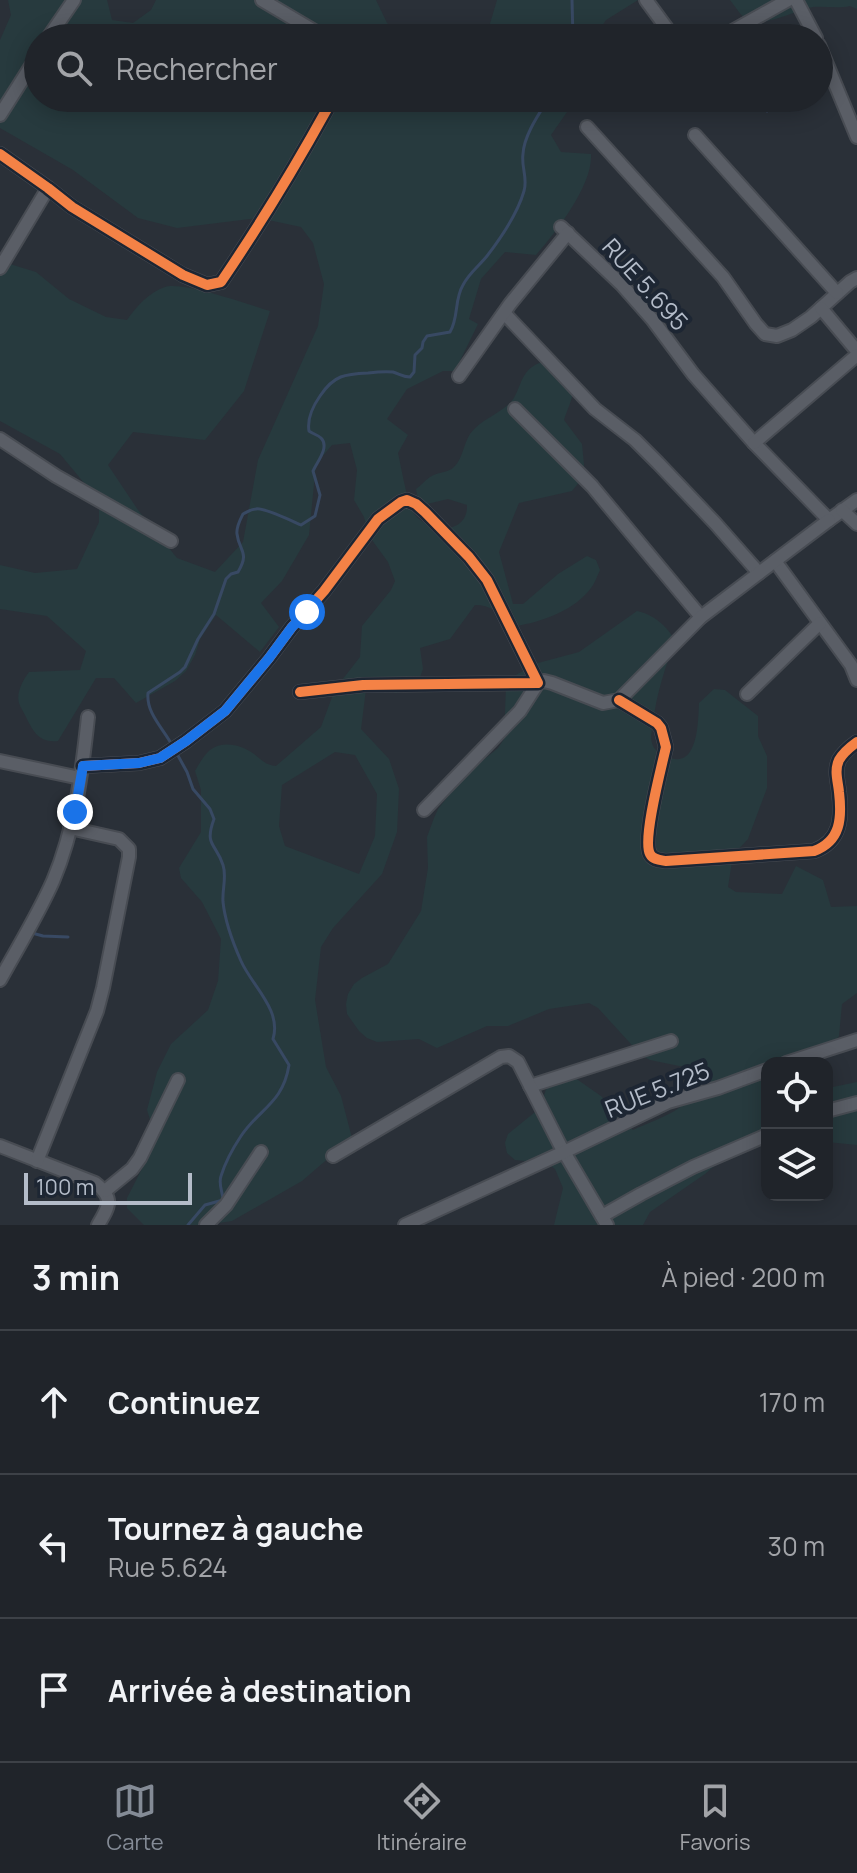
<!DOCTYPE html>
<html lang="fr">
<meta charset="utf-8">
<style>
:root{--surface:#20242a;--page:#282c32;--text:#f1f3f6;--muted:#a2a4a8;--line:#3d4147;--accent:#848b96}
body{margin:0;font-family:Manrope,sans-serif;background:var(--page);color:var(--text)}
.controls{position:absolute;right:24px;bottom:24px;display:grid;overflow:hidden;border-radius:16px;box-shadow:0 4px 20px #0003}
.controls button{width:72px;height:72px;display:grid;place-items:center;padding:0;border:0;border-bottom:2px solid var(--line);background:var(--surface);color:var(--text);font:40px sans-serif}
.scale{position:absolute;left:24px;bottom:20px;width:168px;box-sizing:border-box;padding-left:8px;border:4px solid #b4bcc9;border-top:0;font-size:22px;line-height:28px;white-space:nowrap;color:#b4bcc9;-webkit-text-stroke:6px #1d2633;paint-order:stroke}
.stop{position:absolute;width:24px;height:24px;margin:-18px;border:6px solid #1a73e8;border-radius:50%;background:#fff}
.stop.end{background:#1a73e8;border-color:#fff;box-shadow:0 2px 8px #0008}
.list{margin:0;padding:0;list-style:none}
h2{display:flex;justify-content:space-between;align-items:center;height:104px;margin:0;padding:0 32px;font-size:34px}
h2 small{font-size:26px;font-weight:400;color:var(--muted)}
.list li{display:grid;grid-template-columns:52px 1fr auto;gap:24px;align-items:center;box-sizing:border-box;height:144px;padding:0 32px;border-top:2px solid var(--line)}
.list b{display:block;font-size:30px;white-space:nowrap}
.list p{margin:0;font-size:26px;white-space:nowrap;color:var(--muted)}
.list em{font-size:26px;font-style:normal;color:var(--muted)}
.icon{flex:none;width:44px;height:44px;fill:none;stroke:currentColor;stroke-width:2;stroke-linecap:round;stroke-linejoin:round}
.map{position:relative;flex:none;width:857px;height:1225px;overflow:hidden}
.search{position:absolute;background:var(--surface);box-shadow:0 4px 20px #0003;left:24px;right:24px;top:24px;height:88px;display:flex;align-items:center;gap:20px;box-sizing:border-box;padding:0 28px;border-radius:44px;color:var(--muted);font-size:30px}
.sheet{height:536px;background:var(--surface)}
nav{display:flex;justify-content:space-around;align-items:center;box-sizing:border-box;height:112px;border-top:2px solid var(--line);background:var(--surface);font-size:22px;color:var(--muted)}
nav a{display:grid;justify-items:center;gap:4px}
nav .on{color:var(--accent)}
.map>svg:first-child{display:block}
</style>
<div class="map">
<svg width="857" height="1225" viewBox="0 0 857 1225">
<rect width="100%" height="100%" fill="#2a3038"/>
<!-- green -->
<g fill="#273a3e" fill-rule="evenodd">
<path d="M 8,0 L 107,0 L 112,20 L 133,23 L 151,10 L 156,0 L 376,0 L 387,23 L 402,38 L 38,38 L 38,98 L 575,98 L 574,102 L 551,135 L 561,152 L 591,154 C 593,185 556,232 536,255 L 505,252 L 481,279 L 469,319 L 478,324 L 455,371 L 443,371 L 407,389 L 387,419 L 408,435 L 398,453 C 401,466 408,507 415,515 C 430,533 468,535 467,505 L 448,499 L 427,504 L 418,499 L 416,489 C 421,486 425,480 430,477 C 437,472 447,473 453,468 C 463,459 463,445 470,434 C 480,420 497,415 509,404 C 520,394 519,376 532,367 C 544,357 569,362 573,378 C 577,391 568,407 564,420 L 582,444 L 585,475 L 572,491 L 519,503 L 499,552 L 513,604 L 523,604 L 558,574 L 587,556 L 596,560 L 600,570 C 597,576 595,583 591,588 C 575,610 542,622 516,626 C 503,616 493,605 475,605 L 450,639 L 420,648 L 423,669 L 416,688 L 396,693 L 376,686 L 366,689 L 361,729 L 389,759 L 399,789 L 397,832 L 382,874 L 333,928 L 321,947 L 315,1000 L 326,1067 L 341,1096 L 352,1138 L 302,1181 L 232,1221 L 206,1225 L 144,1225 L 127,1208 L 127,1198 L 151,1151 L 153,1129 L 147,1110 L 157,1072 L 171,1044 L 208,1010 L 218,981 L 221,939 L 202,902 L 181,878 L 179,868 L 201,832 L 201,790 L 195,771 C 199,764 204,755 210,750 C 223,740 242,745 254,754 C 262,760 265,765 276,766 L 321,727 L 335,689 L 360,657 L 362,626 L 391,590 L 395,581 L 388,562 L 369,536 L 364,517 L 354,500 L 357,470 L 350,443 L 332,445 L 316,464 L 309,535 L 282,581 L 261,603 L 279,627 L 260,652 L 216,615 L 200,639 L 195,655 L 186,671 L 175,681 L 136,703 L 114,678 L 96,678 L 58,741 C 38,743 33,731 25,715 C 23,711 20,707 19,703 C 16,693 23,680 29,672 L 80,670 L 86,651 L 47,616 L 0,609 L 0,565 L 35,573 L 77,569 L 99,522 L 99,501 L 60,454 L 0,421 L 0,261 L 36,272 L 69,299 L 106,317 L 127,320 C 137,306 148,293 165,287 C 182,281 250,305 270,311 L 244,391 L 205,440 L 133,432 L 108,465 L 138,510 L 177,558 L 215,572 L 243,542 L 258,460 L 318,326 L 324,284 L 313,243 L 301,227 L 259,218 L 177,228 L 138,218 L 73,170 L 0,128 L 0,40 L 11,15 ZM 335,752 L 355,755 L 377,794 L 375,836 L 359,874 L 285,846 L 279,826 L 282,785 Z"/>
<polygon points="497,0 638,0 606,20 594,38 482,38 489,27"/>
<path d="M 730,0 L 857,0 L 857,9 L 850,6 C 838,9 826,6 813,7 C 794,10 764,29 746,19 C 740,15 735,6 730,0 Z"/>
<path d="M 637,611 C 652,614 668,626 675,641 C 665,668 656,695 653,724 C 652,730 650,737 652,743 C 654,750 658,752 664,755 C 698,774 698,723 699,703 L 714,689 L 725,690 L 758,716 L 758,736 L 767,756 L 767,788 L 748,839 L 733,855 L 728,887 L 736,892 L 782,894 L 796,866 L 823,880 L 831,907 L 857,906 L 857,993 L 842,1004 L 839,1036 L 820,1063 L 767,1063 L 767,1128 L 744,1146 L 728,1154 L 705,1174 L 650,1212 L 643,1225 L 554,1225 L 563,1188 L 555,1169 L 547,1163 L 515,1160 L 507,1153 L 505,1143 L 508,1134 L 540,1108 L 549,1080 L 568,1073 L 601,1096 L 633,1130 C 654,1120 690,1110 697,1086 L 689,1068 L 650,1060 L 641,1055 L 598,1008 L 589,1003 L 549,1009 L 508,1026 L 487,1026 L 437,1048 L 419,1039 L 377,1042 L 367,1038 L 359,1031 L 347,1014 L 346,1004 L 348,994 L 354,984 L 362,978 L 388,964 L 421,911 L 428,868 L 427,837 L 434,818 L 438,809 L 464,776 L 498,748 L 504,739 L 506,686 L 512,677 L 538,663 L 579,652 Z"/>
<polygon points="857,1082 857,1145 827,1142 827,1083 833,1087"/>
</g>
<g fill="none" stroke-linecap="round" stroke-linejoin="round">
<!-- stream -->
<g stroke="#384963" stroke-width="3">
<polyline points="572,0 573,38"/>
<polyline points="752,98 767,111"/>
<path d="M 172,745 C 163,728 146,713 148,693 L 180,672 L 185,667 L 198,639 L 214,614 L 226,579 L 231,574 L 238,572 C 250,552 239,551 237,534 C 236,527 240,520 243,514 C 247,512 251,509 256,509 C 263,507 292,521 301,525 L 315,516 L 320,495 L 313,471 C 317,462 330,447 321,438 C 318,435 313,434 309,431 C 307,419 313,406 320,396 C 334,375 345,374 368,373 C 376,372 385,371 393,372 C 400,374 402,377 410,377 L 414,372 L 415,355 L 422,348 L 423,342 L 427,336 L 450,332 C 459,317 454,300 463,285 C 469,273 479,266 487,256 C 500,239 518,212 524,191 C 528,178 521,167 523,154 C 524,135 539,114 549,98"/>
<path d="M 176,752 L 187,772 L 193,789 L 210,809 L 214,819 C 204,846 216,843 223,865 C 227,877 222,889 223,902 C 225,921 233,943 241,961 C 252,986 282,1010 273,1039 L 289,1065 C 283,1103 260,1108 241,1136 C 233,1148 225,1163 221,1176 C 218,1185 223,1192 223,1200 L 205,1205 L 188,1225"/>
<polyline points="32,933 43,936 68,937"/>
</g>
<defs>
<g id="minor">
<polyline points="262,0 326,38"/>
<polyline points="646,0 674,38"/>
<polyline points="796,0 816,38"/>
<polyline points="48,38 74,0"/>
<polyline points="720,38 788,0"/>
<polyline points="819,45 857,137"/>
<polyline points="0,115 38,55"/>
<polyline points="587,127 723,277 756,324 765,334 777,336 792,330 811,317 850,282 857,278"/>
<polyline points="695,135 837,293"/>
<path d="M 0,154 L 48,188 L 72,207 L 183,275 L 207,285 L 221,282 C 259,226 294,169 327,109"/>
<polyline points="561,227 622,285 652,319 693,374 754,443 829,520 857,500"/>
<polyline points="0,268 48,188"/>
<polyline points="821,308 857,351"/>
<polyline points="504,313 595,409 635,440 658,463 715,523 759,573"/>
<polyline points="459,376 510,304 568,233"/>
<polyline points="515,409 592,486 701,617"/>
<polyline points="0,439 56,476 171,541"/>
<polyline points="754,443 857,355"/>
<polyline points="842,510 857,524"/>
<polyline points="775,561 851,665 857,680"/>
<polyline points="747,694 820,623"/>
<path d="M 619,700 L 657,723 L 661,728 L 666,747 C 662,765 642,840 650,854 C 653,860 660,860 666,861 L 814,851 C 841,841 842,818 839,792 C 838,781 834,771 839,760 C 843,753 850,747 857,742"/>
<polyline points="0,761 80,778"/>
<polyline points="83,766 139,763 160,758 186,741 225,711 269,658 292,627 324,591 378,519 401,502 407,500 416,504 425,512 469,557 487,580 538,683 363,685 300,692"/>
<polyline points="424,810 520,711 538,683 544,681 552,683 603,703 619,700 701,617 829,520"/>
<path d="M 0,980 C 18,947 38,915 53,881 C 75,829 82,773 88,717"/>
<polyline points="786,1063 857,1040"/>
<polyline points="530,1086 671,1041"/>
<polyline points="827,1111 857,1103"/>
<path d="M 0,1146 L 95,1183 C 114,1198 110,1205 98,1225"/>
<polyline points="333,1156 501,1057 509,1056 518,1062 560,1145 607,1225"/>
<polyline points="37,1161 97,1011 103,988 129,857 129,849 119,839 70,828"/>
<polyline points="105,1191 132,1169 140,1158 178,1080"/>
<polyline points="602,1216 641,1194 693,1167 767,1135"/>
<polyline points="206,1225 226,1205 261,1152"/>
<polyline points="405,1225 564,1152 668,1102 718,1088 767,1070"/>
</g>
</defs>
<!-- minor casing -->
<use href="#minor" stroke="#484c53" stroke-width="16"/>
<!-- minor -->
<use href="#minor" stroke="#5a5e66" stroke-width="12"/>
<defs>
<g id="cycleway">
<path d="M 0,154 L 48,188 L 72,207 L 183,275 L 207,285 L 221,282 C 259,226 294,169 327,109"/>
<path d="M 619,700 L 657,723 L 661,728 L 666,747 C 662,765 642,840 650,854 C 653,860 660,860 666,861 L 814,851 C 841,841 842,818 839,792 C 838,781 834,771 839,760 C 843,753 850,747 857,742"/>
<polyline points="83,766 139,763 160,758 186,741 225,711 269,658 292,627 324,591 378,519 401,502 407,500 416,504 425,512 469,557 487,580 538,683 363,685 300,692"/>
</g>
</defs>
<!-- cycleway casing -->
<use href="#cycleway" stroke="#1d2633" stroke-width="15"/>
<!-- cycleway -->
<use href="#cycleway" stroke="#f48246" stroke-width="10"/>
</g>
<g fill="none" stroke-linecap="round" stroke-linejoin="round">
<!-- route -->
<polyline stroke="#1a73e8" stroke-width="10" points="75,812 83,766 139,763 160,758 186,741 225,711 269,658 292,627 307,612"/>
</g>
<g text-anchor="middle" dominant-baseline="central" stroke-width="8" stroke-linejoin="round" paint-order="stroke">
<!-- street labels -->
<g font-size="24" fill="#b4bcc9" stroke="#1d2633">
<text transform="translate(646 284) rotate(48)">RUE 5.695</text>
<text transform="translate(657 1089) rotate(-22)">RUE 5.725</text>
</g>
</g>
</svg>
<div class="controls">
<button><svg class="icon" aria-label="locate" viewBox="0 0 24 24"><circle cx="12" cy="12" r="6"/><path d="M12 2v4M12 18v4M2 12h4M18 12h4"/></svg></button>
<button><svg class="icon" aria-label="layers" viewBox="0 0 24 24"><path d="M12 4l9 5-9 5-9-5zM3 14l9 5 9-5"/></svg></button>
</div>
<div class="scale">100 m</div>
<div class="stop" style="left:307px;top:612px"></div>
<div class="stop end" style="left:75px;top:812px"></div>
<div class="search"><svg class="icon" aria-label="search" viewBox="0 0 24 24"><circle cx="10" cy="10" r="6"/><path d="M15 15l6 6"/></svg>Rechercher</div>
</div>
<section class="sheet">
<h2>3 min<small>À pied · 200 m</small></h2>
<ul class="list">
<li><svg class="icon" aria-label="ahead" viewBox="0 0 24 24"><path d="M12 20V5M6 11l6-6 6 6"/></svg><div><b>Continuez</b></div><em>170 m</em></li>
<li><svg class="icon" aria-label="left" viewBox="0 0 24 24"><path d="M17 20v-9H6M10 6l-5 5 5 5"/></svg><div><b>Tournez à gauche</b><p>Rue 5.624</p></div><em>30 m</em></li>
<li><svg class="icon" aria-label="arrive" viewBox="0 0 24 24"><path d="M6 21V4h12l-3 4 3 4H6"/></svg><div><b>Arrivée à destination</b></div></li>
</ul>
</section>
<nav>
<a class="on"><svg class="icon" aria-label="map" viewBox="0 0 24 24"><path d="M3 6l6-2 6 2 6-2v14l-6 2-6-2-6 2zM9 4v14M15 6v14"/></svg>Carte</a>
<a><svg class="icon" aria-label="directions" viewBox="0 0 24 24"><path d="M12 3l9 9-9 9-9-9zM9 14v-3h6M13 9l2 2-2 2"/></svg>Itinéraire</a>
<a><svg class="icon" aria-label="saved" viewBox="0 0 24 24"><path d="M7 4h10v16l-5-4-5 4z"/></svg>Favoris</a>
</nav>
